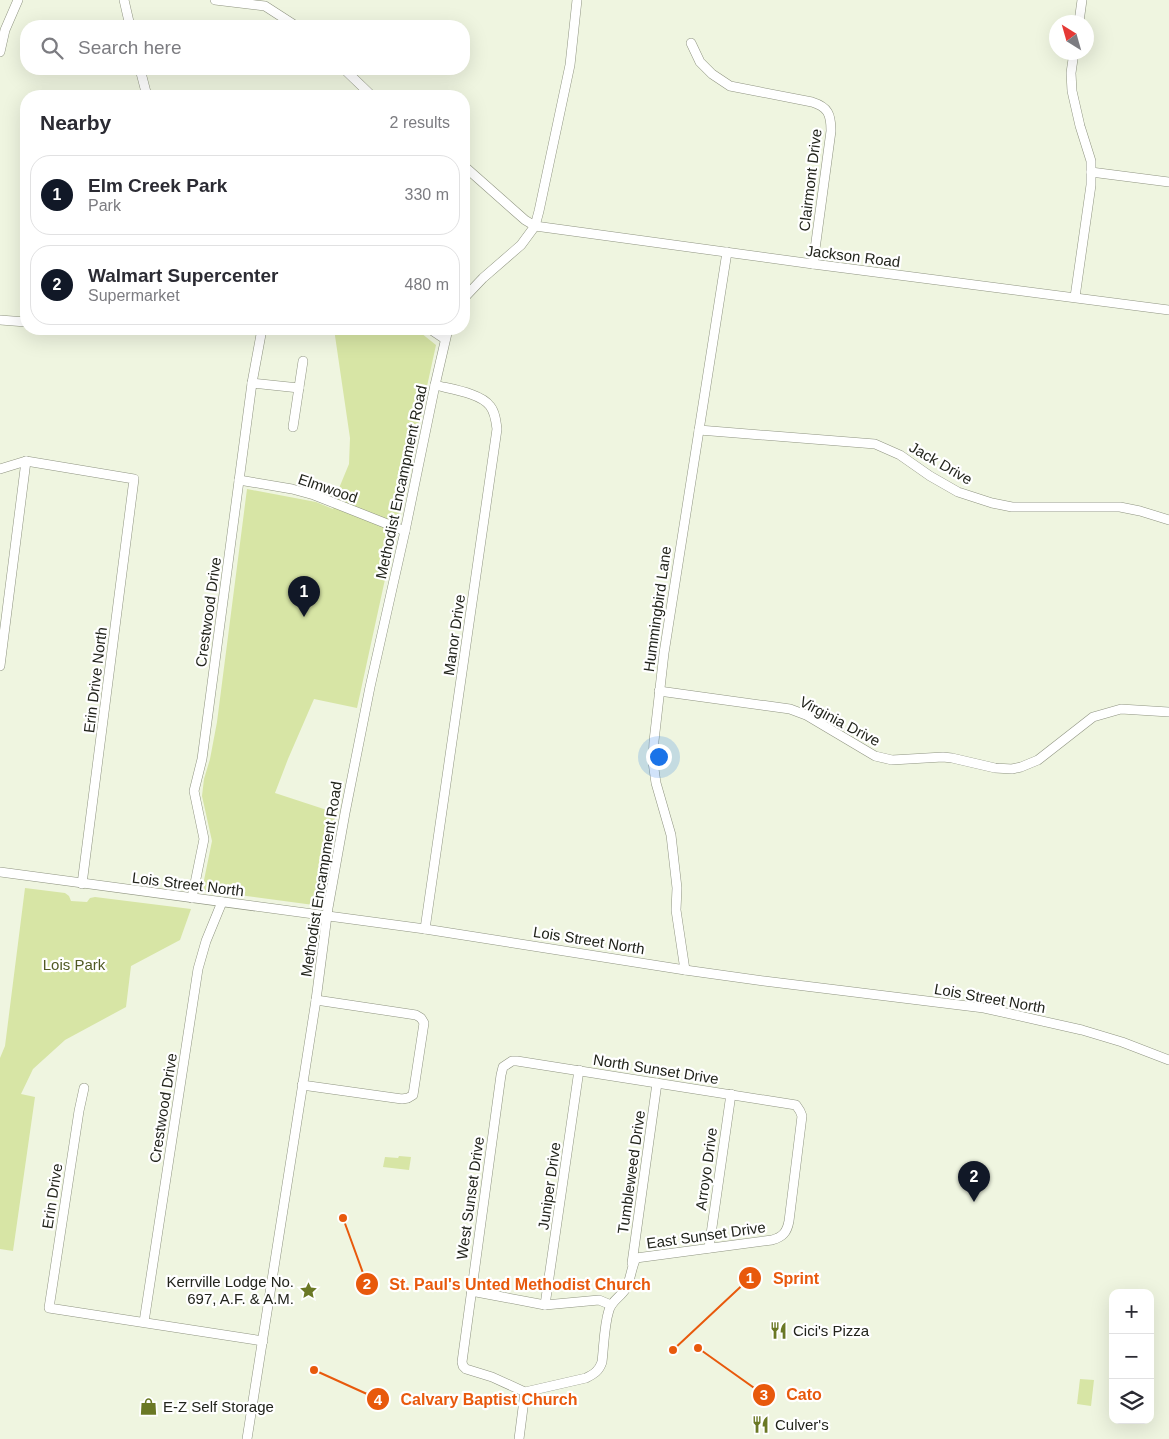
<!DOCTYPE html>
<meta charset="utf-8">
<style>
:root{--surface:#fff;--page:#f7f7f7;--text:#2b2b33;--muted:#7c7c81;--line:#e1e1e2;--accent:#111827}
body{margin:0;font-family:Arial,sans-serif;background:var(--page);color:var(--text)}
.controls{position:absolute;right:15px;bottom:15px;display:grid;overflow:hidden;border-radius:10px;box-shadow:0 5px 20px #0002}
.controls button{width:45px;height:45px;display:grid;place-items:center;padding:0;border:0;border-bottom:1px solid var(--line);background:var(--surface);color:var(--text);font:25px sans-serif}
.compass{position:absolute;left:1049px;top:15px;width:45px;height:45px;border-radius:50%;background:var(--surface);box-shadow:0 5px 20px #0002;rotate:323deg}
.you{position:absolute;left:658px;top:756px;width:18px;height:18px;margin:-12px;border:4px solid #fff;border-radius:50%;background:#1a73e8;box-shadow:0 0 0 8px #1a73e833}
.badge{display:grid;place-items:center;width:32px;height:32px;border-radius:50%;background:var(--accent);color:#fff;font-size:16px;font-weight:700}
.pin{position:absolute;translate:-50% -41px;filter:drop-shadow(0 1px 2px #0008)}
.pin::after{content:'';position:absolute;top:26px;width:18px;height:15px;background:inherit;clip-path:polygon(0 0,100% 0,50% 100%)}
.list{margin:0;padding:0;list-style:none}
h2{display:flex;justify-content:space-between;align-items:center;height:65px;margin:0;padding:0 20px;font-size:21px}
h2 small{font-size:16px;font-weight:400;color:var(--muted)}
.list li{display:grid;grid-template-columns:32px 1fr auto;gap:15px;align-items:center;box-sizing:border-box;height:80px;margin:0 10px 10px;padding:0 10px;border:1px solid var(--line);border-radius:20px}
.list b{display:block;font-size:19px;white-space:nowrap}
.list p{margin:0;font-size:16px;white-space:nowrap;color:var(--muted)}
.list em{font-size:16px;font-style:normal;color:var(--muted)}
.icon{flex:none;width:28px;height:28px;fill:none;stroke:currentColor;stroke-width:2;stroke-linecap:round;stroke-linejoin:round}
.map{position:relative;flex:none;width:1169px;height:1439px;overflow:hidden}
.search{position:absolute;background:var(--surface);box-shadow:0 5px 20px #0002;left:20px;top:20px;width:450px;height:55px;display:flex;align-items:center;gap:12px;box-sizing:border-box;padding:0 18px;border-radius:20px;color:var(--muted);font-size:19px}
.panel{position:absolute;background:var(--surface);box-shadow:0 5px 20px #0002;left:20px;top:90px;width:450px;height:245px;border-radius:20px}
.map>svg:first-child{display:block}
</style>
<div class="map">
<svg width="1169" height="1439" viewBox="0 0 1169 1439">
<rect width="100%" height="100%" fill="#eff5e0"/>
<!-- green -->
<g fill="#d7e5a5">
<polygon points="334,329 416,329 436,345 357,708 314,699 288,759 275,793 336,813 321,906 202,890 212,841 202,796 204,779 210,759 217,722 247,489 316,502 333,509 337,493 349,464 350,438"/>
<polygon points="25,888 65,893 69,896 71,901 87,902 90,898 95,897 191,909 180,940 131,966 126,1007 65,1040 33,1069 21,1094 35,1097 13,1251 0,1249 0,1058 5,1046"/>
<polygon points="399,1156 411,1157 409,1170 383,1167 385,1157 398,1158"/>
<polygon points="1080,1379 1094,1380 1091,1406 1077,1404"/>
</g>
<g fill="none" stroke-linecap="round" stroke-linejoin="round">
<defs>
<g id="minor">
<polyline points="124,0 130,26"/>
<polyline points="215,0 265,6 296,26"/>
<polyline points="1079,22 1082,0"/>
<path d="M 691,43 L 700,62 L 712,74 L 730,86 L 812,102 C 828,107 831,114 831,131 L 813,264"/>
<polyline points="0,52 5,30 18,0"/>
<polyline points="1074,52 1071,73 1072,91 1080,126 1091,161 1091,185 1075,297"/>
<polyline points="140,69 147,96"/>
<polyline points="344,69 372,96"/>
<polyline points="464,166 525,220 535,226 813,264 1169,310"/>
<polyline points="1091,172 1169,182"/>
<polyline points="464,298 483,278 521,245 535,226 539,211 570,65 577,0"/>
<polyline points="0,320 26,322"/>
<polyline points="430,329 445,339"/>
<polyline points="252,383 299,388"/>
<polyline points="293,427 303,361"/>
<polyline points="699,430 875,444 900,455 930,476 958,492 992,503 1012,507 1120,507 1140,511 1169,520"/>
<polyline points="0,469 26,461 134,479 82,884"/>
<polyline points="239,480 292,489 314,495 405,531"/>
<polyline points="0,666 26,461"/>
<polyline points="659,691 790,709 806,715 875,756 892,760 943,757 952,758 995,768 1012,769 1021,767 1038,760 1093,717 1121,709 1169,712"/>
<polyline points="0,872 425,929 685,970 764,981 984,1008 1082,1030 1122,1042 1169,1060"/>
<polyline points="192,898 204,839 194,791 202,759 252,383 262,329"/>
<path d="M 425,929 L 497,429 C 496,421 495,412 490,406 C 481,393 450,389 435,385"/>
<polyline points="685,970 676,910 677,888 671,835 656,783 653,762 654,741 664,653 727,252"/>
<path d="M 512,1061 L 517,1061 L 796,1105 L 800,1111 L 802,1116 L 789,1221 C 787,1232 783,1237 772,1240 L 636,1258 C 631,1268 631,1279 626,1288 C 621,1297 612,1300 609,1310 C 604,1326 604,1345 602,1362 C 599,1371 594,1374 586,1378 L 525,1392 L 492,1377 L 466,1369 L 463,1366 L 462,1362 L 501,1075 L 503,1067 Z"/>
<polyline points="302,1085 402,1099 408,1098 413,1095 424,1023 421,1018 416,1015 316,1000"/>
<polyline points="84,1088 79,1111 49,1308 263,1341"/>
<polyline points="709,1248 731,1094"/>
<polyline points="632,1263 657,1083"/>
<polyline points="471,1291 545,1305 599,1300 611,1305"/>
<polyline points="545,1305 579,1070"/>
<polyline points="144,1322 198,969 206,941 222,902"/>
<polyline points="247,1439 316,1000 328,908 345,813 370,687 405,531 435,385 448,329"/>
<polyline points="519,1439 525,1392"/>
</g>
</defs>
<!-- minor casing -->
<use href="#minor" stroke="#8f9481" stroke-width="10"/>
<!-- minor -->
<use href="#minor" stroke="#fff" stroke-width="9"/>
</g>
<!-- icons -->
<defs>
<symbol id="sight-bare" viewBox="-9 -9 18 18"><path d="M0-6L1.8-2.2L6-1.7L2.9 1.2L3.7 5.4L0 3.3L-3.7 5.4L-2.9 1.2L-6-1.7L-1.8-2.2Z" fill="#6a7825" stroke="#fff" stroke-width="2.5" paint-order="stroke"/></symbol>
<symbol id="restaurant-bare" viewBox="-9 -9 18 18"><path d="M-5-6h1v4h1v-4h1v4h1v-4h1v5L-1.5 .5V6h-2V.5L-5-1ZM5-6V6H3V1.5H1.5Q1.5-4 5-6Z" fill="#6a7825" stroke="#fff" stroke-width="2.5" paint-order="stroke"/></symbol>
<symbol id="shop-bare" viewBox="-9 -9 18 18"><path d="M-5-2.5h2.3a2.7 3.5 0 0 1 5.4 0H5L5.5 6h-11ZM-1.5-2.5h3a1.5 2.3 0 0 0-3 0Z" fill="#6a7825" stroke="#fff" stroke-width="2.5" paint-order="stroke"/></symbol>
</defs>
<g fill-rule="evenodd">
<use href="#sight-bare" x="296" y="1278" width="25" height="25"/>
<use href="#restaurant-bare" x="766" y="1318" width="25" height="25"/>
<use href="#shop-bare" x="136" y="1394" width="25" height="25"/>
<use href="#restaurant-bare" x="748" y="1412" width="25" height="25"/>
</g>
<g text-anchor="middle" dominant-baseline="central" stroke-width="4.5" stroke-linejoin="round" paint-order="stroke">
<!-- street labels -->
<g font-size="15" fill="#22241c" stroke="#fff">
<text transform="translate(810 180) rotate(-83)">Clairmont Drive</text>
<text transform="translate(853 256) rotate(7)">Jackson Road</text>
<text transform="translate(941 463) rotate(30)">Jack Drive</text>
<text transform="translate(401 482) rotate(-78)">Methodist Encampment Road</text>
<text transform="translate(328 488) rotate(19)">Elmwood</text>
<text transform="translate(657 609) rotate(-82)">Hummingbird Lane</text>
<text transform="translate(208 612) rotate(-82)">Crestwood Drive</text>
<text transform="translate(454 635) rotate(-82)">Manor Drive</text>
<text transform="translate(95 680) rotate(-83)">Erin Drive North</text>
<text transform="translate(840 721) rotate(28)">Virginia Drive</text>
<text transform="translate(321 879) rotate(-81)">Methodist Encampment Road</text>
<text transform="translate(188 884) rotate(7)">Lois Street North</text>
<text transform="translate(589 940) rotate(9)">Lois Street North</text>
<text transform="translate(990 998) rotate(10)">Lois Street North</text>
<text transform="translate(656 1069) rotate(9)">North Sunset Drive</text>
<text transform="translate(163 1108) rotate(-81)">Crestwood Drive</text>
<text transform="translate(706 1169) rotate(-82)">Arroyo Drive</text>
<text transform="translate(631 1172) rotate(-82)">Tumbleweed Drive</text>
<text transform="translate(549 1186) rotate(-82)">Juniper Drive</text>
<text transform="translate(52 1196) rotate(-81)">Erin Drive</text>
<text transform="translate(470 1198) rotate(-82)">West Sunset Drive</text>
<text transform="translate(706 1235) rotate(-8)">East Sunset Drive</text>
</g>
<!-- park labels -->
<g font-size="15" fill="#505a23" stroke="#fff">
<text x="74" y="964">Lois Park</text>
</g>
<!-- poi labels -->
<g font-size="15" fill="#22241c" stroke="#fff" text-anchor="start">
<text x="294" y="1281" text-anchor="end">Kerrville Lodge No.<tspan x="294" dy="17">697, A.F. &amp; A.M.</tspan></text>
<text x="793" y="1330">Cici's Pizza</text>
<text x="163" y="1406">E-Z Self Storage</text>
<text x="775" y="1424">Culver's</text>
</g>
</g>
<!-- callouts -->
<path fill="none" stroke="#e8590c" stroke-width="2" d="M673 1350L750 1278M343 1218L367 1284M698 1348L764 1395M314 1370L378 1399"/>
<g fill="#e8590c" stroke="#fff" stroke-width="2">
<circle cx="673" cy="1350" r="5"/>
<circle cx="343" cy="1218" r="5"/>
<circle cx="698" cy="1348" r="5"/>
<circle cx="314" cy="1370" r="5"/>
<circle cx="750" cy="1278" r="12"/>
<circle cx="367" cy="1284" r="12"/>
<circle cx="764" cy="1395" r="12"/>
<circle cx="378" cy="1399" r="12"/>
</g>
<g font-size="15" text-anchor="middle" font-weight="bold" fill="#fff">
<text x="750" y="1283">1</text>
<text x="367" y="1289">2</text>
<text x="764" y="1400">3</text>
<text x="378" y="1405">4</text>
</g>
<g font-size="16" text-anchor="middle" font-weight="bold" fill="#e8590c" stroke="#fff" stroke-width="4.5" stroke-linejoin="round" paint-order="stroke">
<text x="796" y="1284">Sprint</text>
<text x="520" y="1290">St. Paul's Unted Methodist Church</text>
<text x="804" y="1400">Cato</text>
<text x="489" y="1405">Calvary Baptist Church</text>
</g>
</svg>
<div class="controls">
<button>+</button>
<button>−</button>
<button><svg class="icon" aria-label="layers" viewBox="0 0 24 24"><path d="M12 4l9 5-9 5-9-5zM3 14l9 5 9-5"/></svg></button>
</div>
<svg class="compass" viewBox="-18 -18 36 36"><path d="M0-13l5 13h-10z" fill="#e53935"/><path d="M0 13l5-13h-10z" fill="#7c7c81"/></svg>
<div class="you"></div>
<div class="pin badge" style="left:304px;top:617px">1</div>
<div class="pin badge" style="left:974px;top:1202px">2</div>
<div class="search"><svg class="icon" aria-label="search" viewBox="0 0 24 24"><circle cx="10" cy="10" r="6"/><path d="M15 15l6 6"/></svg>Search here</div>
<section class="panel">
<h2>Nearby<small>2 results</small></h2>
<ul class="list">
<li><span class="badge">1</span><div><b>Elm Creek Park</b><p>Park</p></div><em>330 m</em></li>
<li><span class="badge">2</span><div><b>Walmart Supercenter</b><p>Supermarket</p></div><em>480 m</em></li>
</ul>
</section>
</div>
